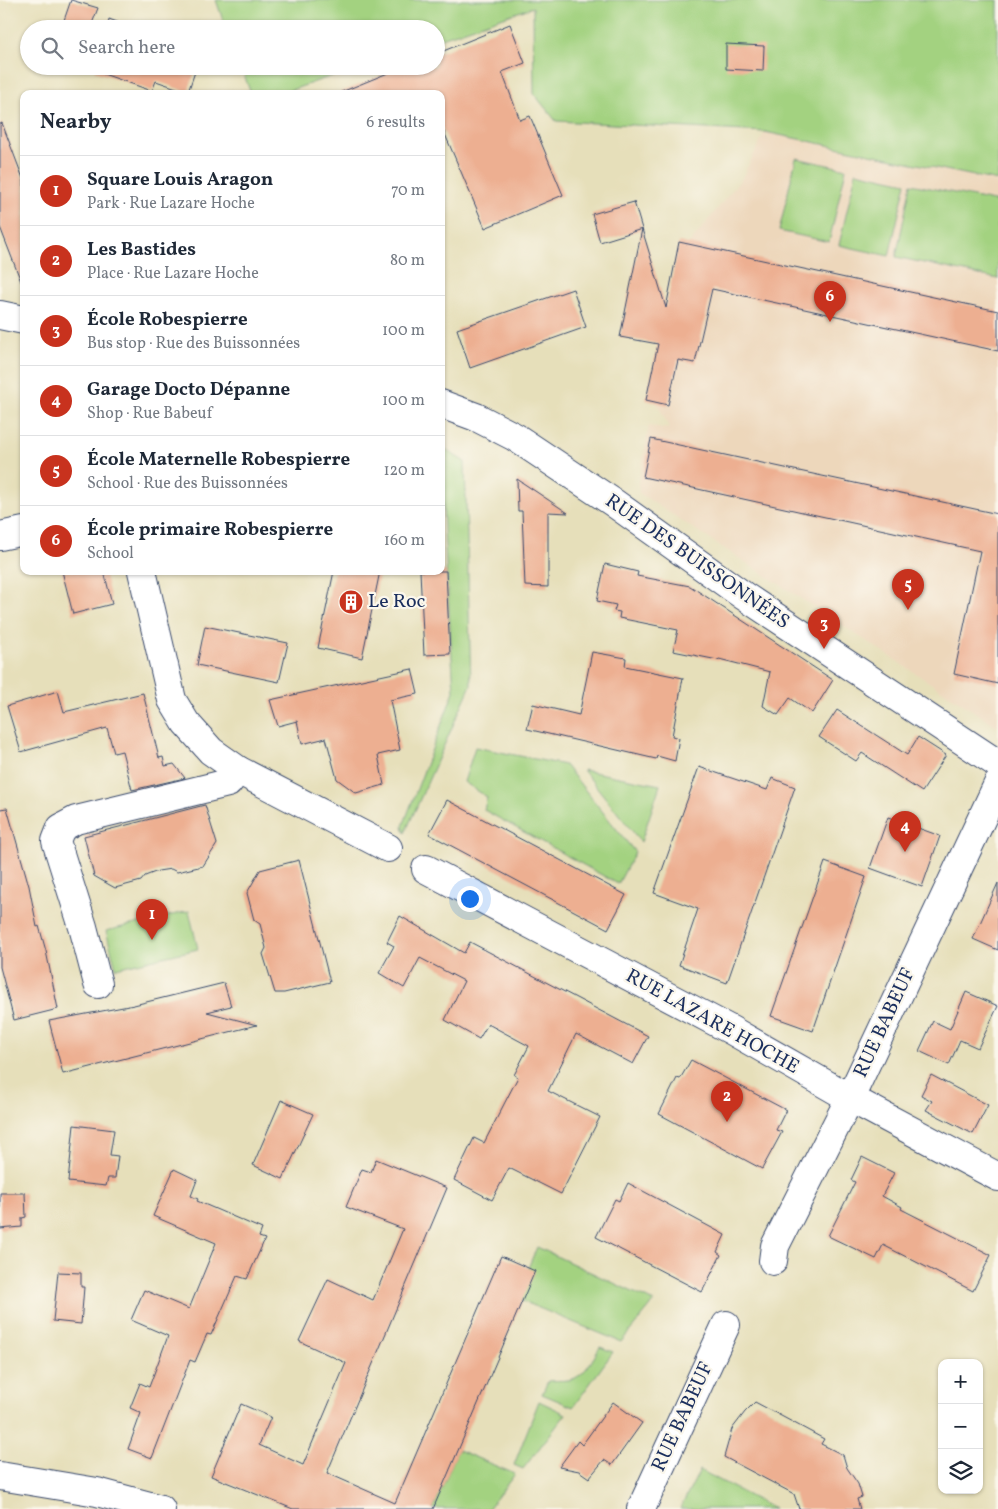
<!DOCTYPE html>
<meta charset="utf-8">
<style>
:root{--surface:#fff;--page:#f6f6f7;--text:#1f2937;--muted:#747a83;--line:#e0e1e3;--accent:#c8321e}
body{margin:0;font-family:Vollkorn,serif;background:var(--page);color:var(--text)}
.controls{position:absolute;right:15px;bottom:15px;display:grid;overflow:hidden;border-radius:10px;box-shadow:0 1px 4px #0004}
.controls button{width:45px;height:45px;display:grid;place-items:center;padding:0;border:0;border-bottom:1px solid var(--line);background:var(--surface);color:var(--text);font:25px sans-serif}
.you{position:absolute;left:469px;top:898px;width:18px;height:18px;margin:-12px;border:4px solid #fff;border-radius:50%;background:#1a73e8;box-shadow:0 0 0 8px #1a73e833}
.badge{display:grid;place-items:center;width:32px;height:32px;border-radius:50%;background:var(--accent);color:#fff;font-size:16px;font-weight:700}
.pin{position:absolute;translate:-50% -41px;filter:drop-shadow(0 1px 2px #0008)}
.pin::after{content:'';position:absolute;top:26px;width:18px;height:15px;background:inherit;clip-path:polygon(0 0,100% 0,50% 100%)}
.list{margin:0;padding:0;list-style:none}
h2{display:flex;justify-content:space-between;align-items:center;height:65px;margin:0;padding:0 20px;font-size:21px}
h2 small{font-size:16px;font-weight:400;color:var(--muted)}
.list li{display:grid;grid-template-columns:32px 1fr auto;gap:15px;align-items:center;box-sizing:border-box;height:70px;padding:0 20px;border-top:1px solid var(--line)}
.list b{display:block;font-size:19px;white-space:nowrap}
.list p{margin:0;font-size:16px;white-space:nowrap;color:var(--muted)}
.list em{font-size:16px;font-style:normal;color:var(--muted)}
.icon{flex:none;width:28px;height:28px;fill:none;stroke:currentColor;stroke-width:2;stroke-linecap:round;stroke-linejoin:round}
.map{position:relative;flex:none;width:998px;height:1509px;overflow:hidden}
.search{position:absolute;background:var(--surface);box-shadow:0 1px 4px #0004;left:20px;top:20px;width:425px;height:55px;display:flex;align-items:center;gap:12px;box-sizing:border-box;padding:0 18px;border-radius:28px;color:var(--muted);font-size:19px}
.panel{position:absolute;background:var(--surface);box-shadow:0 1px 4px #0004;left:20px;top:90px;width:425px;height:485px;border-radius:10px}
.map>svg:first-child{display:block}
</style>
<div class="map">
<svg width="998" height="1509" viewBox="0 0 998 1509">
<rect width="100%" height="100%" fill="#fbf7ec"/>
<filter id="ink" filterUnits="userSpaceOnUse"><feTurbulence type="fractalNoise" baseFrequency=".02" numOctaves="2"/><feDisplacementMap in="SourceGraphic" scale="10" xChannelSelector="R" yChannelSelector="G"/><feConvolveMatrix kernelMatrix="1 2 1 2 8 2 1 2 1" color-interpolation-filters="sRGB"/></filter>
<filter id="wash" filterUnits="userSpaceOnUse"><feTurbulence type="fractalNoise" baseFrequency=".0096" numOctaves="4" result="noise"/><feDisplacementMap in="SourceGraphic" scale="20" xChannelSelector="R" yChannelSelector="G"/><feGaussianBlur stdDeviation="1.12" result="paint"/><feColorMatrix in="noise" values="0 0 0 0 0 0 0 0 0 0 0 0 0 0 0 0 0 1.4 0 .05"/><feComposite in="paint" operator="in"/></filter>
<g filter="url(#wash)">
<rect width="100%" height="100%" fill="#e6dfba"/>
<!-- built -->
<polygon fill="#edd7bb" points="765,132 998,181 998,727 639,493 638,483 640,476 649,426 670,429 657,403 647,400 679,243 689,244 742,178"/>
<!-- green -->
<g fill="#a3d280" stroke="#5f806f">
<polygon points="216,0 998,0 998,181 765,132 556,121 534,94 533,7 436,40 436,29 226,29"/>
<polygon points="241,66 361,66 280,94 251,94"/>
<polygon points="796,158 846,169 829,242 779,231"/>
<polygon points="856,172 906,183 889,256 839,245"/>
<polygon points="911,184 998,202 998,279 896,257"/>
<polygon points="441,447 465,462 471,685 405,833 403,826 454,691 444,529"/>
<polygon points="475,747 565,765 635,852 618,884 484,810 487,797 464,782"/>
<polygon points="583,770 660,785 641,842"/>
<polygon points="189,911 198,949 116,968 106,931"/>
<polygon points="537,1247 654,1302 621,1342 522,1301 528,1268"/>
<path d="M 600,1347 L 613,1352 L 573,1407 L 542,1394 L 548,1381 C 554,1380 561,1381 568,1380 C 583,1379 593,1359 600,1347 Z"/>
<polygon points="539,1401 566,1414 523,1469 514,1465"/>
<polygon points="458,1450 515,1474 488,1509 433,1509"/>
<polygon points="700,1470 774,1509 680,1509"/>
</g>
<g id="blocks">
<!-- building -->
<g fill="#edaf91">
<polygon points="71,0 98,8 90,29 61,29"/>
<polygon points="109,19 136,29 107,29"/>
<polygon points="510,24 525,63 502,72 520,120 530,116 563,195 485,228 441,125 441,94 340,94 339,93 405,66 436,66 436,54"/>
<polygon points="726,44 764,46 763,71 726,69"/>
<polygon points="96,66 197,66 188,92 156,81 152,91 95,71"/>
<polygon points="2,123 24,181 24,283 22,284 0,227 0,124"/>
<polygon points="634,202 642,229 600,242 592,214"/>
<polygon points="642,229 666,308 679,242 998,311 998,351 712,289 695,363 678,360 668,405 646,400 658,344 620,337"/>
<polygon points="573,289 586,327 470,368 457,329"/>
<polygon points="651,439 998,514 998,684 954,674 980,551 643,477"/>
<polygon points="517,479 568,513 548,512 548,587 525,586 522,511 518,511"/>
<polygon points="605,564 638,572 637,576 690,586 833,680 812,713 790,698 778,715 763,706 770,672 719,659 718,660 673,651 678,630 619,618 620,612 614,611 616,605 597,601"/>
<polygon points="62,571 104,571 112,604 73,614"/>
<polygon points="334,571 380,571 362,658 318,648"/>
<polygon points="420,571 446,571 450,654 424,655"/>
<polygon points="205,626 288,643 279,682 197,665"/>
<polygon points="592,652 626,658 625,666 683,678 672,736 679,738 675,761 657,756 656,759 527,729 533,704 579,715"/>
<polygon points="412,669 418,694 390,700 400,750 378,755 384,785 356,793 337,779 326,738 302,744 297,721 278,726 270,700"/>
<polygon points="58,691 64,712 143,693 159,758 163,757 165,766 174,764 185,778 132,790 122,751 114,753 107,728 21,752 7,706"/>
<polygon points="837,710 907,755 918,737 946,755 922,792 862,753 856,761 819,737"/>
<polygon points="699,767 767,790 772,778 795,787 727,983 679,965 698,909 654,893"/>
<polygon points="447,800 626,895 608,929 429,834"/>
<polygon points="205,805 217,844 203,866 177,872 171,869 158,871 145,876 141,881 115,888 94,876 84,836"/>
<polygon points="7,808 29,886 37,927 39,926 46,951 58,1009 14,1020 0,967 0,809"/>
<polygon points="888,817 940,836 922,887 870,868"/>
<polygon points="299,860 330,982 284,993 275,993 263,954 266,948 260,924 254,920 247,893 260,870"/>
<polygon points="825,862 866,877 813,1031 771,1016"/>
<polygon points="998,883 998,950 973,939"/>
<polygon points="400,916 464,953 470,942 648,1036 633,1064 576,1034 548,1091 600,1117 561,1194 509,1168 492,1200 454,1180 474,1138 484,1143 518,1077 514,1075 529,1046 488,1024 479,1039 445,1020 464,981 420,958 404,988 379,973 394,946 387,942"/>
<polygon points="224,983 231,1006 207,1012 257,1025 63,1074 49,1021 134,1005"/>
<polygon points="966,992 998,1006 978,1048 960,1040 949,1065 919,1051 933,1021 950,1029"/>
<polygon points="691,1060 786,1110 776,1130 782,1132 762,1169 659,1114 677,1078 680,1079"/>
<polygon points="931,1075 988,1105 973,1134 926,1110 932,1101 921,1095"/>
<polygon points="281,1100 313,1114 283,1179 253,1165"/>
<polygon points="74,1125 114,1130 110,1155 118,1156 115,1178 108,1178 106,1186 68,1182"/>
<polygon points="862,1157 894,1173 882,1196 902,1207 901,1209 991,1255 973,1291 883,1245 876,1259 828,1236 855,1182 851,1180"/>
<polygon points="376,1159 447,1188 327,1473 395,1503 501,1256 535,1271 433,1509 293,1509 211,1476 241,1404 271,1417 259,1445 303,1465 346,1363 299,1341 328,1279 373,1300 403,1229 346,1207 362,1169 371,1172"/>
<polygon points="174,1169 197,1180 191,1196 198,1199 197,1201 262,1229 259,1237 265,1239 247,1279 237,1276 211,1335 207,1334 195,1362 190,1360 152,1458 128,1449 141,1413 130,1408 140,1383 149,1387 168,1336 131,1320 144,1290 189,1309 216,1243 153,1216"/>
<polygon points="628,1183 725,1235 717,1252 721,1255 702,1292 596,1237 615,1199 619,1201"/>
<polygon points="0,1193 25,1193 26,1217 22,1218 22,1227 0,1229"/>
<polygon points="58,1272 81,1273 81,1287 84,1287 81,1324 53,1321"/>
<polygon points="613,1402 642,1423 612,1465 604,1460 589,1478 579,1471 559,1467 578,1441 582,1445"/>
<polygon points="755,1402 824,1439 821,1444 843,1455 847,1468 858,1484 862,1497 857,1499 860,1509 799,1509 794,1494 724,1457 732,1429 745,1412"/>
</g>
</g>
</g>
<g filter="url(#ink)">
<use href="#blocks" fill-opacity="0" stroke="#39496c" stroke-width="1"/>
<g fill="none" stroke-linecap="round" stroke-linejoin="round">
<defs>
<g id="street">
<polyline points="0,536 24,531"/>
<polyline points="142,571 172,700 186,723 211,751 238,770 388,848"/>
<polyline points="426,869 731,1030 850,1098 998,1177"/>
<polyline points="98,984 83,927 56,841 61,828 76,820 228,783 238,770"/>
<polyline points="773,1261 775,1246 850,1098 998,784"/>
<polyline points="0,1476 97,1492 161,1509"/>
<polyline points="641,1509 726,1325"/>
</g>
<g id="secondary">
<polyline points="0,315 24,320"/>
<polyline points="441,404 476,417 515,437 614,503 744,596 998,764"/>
</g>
</defs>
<!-- street casing -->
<use href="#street" stroke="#39496c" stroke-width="30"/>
<!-- secondary casing -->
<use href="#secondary" stroke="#39496c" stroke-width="30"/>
<!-- street -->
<use href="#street" stroke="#fff" stroke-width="28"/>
<!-- secondary -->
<use href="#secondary" stroke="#fff" stroke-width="28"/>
</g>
</g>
<!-- icons -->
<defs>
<symbol id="building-disc" viewBox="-11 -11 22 22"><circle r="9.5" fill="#c8321e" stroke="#fbf7ec"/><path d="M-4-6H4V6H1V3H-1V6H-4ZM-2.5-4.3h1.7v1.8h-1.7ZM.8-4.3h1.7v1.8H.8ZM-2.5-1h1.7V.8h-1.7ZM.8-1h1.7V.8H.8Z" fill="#fff"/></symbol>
</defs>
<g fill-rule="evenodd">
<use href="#building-disc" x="337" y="588" width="28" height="28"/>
</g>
<g text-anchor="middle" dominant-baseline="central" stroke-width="4.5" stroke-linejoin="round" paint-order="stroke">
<!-- street labels -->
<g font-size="20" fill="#1b2f5e" stroke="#fbf7ec">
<text transform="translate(697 562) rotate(35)">RUE DES BUISSONNÉES</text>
<text transform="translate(712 1022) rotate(29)">RUE LAZARE HOCHE</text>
<text transform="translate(885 1023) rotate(-65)">RUE BABEUF</text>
<text transform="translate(683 1417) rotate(-65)">RUE BABEUF</text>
</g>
<!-- poi labels -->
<g font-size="20" fill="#1b2f5e" stroke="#fbf7ec" text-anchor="start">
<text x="368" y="602">Le Roc</text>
</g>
</g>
</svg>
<div class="controls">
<button>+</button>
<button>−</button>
<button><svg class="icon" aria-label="layers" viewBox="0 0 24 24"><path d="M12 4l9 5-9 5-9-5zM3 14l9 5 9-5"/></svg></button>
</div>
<div class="you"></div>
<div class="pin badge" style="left:152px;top:940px">1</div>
<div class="pin badge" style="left:727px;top:1122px">2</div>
<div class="pin badge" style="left:824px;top:649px">3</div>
<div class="pin badge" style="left:905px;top:852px">4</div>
<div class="pin badge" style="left:908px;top:610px">5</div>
<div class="pin badge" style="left:830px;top:322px">6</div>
<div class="search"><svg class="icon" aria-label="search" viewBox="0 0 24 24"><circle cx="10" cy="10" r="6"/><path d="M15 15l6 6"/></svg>Search here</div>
<section class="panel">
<h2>Nearby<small>6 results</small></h2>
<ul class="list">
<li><span class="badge">1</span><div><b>Square Louis Aragon</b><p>Park · Rue Lazare Hoche</p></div><em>70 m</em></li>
<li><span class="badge">2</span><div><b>Les Bastides</b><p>Place · Rue Lazare Hoche</p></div><em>80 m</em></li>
<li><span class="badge">3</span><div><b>École Robespierre</b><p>Bus stop · Rue des Buissonnées</p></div><em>100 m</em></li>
<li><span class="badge">4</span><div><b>Garage Docto Dépanne</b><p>Shop · Rue Babeuf</p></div><em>100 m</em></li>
<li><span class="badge">5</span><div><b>École Maternelle Robespierre</b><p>School · Rue des Buissonnées</p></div><em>120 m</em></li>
<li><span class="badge">6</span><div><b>École primaire Robespierre</b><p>School</p></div><em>160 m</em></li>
</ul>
</section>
</div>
